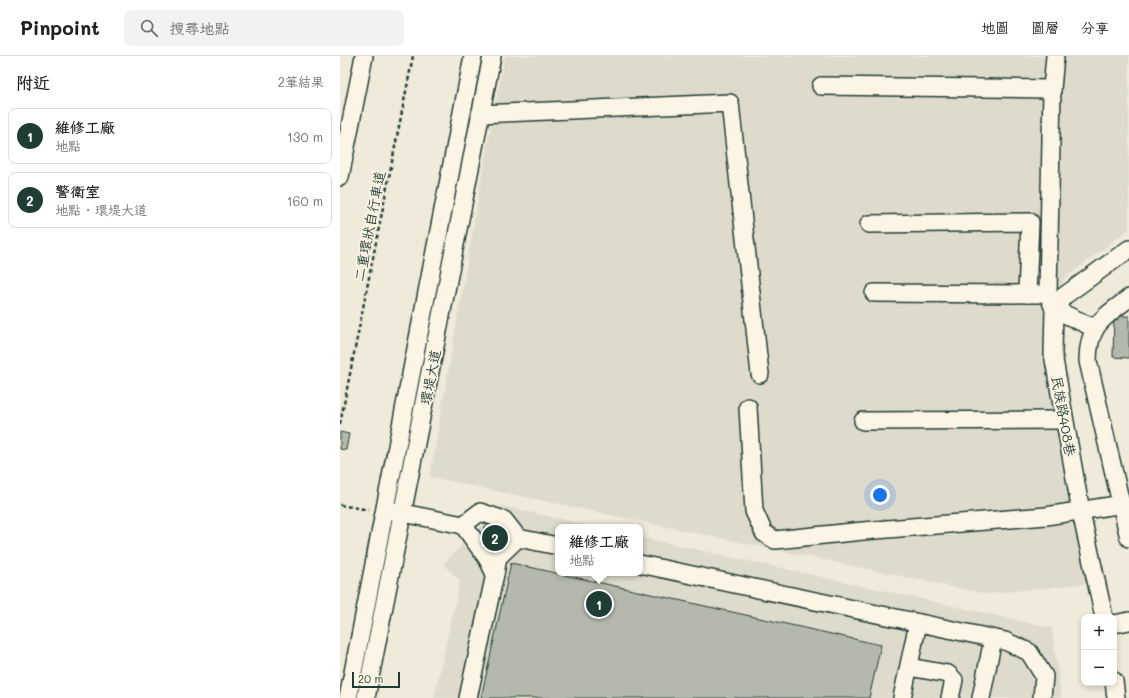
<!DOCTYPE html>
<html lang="zh-TW">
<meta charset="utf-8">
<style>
:root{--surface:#fff;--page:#f2f2f2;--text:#202124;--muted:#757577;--line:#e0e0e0;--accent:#1f3d34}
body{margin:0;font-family:Mali,"LXGW WenKai TC",sans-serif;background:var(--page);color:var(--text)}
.controls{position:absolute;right:12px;bottom:12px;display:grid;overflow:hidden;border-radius:8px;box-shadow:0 2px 6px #0003}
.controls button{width:36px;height:36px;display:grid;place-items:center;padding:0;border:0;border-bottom:1px solid var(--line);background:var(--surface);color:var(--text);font:20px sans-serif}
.scale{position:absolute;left:12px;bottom:10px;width:48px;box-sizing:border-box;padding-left:4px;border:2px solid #1f3d34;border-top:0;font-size:11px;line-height:14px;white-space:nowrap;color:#1f3d34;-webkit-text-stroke:3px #fcf5e5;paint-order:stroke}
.you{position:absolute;left:540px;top:439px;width:14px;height:14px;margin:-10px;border:3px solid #fff;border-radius:50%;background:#1a73e8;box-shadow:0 0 0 6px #1a73e833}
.badge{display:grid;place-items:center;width:26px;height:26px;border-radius:50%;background:var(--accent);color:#fff;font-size:13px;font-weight:700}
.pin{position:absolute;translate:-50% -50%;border:2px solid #fff;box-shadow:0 1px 4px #0006}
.popup{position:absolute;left:215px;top:468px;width:88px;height:52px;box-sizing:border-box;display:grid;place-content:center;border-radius:8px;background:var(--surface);filter:drop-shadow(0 1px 3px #0005);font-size:13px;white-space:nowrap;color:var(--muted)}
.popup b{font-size:15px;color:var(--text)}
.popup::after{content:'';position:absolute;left:50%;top:100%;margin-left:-8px;border:8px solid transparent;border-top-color:var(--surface)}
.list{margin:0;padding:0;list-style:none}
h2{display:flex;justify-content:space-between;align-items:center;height:52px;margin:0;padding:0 16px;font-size:17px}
h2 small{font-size:13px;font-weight:400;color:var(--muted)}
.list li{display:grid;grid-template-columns:26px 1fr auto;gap:12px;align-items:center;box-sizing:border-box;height:56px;margin:0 8px 8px;padding:0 8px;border:1px solid var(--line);border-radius:8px}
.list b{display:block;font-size:15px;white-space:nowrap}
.list p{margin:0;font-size:13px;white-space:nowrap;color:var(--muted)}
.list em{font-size:13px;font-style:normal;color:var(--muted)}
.icon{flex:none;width:22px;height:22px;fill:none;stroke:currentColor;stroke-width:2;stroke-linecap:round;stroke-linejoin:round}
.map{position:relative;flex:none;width:789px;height:642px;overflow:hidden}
header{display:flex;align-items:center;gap:24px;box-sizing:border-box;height:56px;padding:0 20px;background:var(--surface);border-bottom:1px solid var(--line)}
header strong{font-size:19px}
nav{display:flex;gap:22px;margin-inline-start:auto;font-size:14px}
.search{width:280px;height:36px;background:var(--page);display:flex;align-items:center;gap:10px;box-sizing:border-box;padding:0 14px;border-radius:8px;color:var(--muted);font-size:15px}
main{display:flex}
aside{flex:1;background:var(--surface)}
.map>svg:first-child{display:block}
</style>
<header>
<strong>Pinpoint</strong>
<div class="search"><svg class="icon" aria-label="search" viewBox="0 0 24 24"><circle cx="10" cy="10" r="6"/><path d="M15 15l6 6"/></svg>搜尋地點</div>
<nav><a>地圖</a><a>圖層</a><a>分享</a></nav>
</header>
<main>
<aside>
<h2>附近<small>2筆結果</small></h2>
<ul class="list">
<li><span class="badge">1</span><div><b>維修工廠</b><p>地點</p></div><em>130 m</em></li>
<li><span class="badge">2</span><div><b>警衛室</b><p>地點 · 環堤大道</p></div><em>160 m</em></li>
</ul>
</aside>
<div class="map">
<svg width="789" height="642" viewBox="0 0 789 642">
<rect width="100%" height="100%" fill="#efeada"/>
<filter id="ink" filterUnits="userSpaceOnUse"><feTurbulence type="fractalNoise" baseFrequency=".025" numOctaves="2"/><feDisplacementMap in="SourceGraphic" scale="8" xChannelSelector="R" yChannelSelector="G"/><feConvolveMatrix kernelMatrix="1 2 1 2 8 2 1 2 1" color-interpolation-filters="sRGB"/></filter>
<g filter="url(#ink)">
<!-- built -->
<g fill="#dedbcc">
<polygon points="165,0 789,0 789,173 724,223 714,247 713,273 761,526 646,538 90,421 149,79"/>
<polygon points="162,450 256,471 218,471 218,517 300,517 300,481 712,572 721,642 94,642 120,525 103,508"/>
</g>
<!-- building -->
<g fill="#b5b9ad" stroke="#1f3d34">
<polygon points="774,260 789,260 789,302 773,301"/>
<polygon points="0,376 9,378 6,394 0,393"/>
<polygon points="148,468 160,471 164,479 164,486 160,490 154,489 148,485 144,472"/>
<polygon points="171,507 541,589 529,642 141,642"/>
</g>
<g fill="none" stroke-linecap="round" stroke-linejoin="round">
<defs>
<g id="minor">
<polyline points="481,30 712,33 715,0"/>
<polyline points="712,33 708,238 714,253 754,272"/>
<polyline points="140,58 390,47 420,318"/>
<polyline points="0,121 24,0"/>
<polyline points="529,168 690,166 687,238"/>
<polyline points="534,237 698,238"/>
<path d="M 789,242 C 763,262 748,269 748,305 L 789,482"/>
<polyline points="408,351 414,455 424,477 435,484 523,475 706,460 783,448"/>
<polyline points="523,365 724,364"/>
<polyline points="53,455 123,469 147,502 155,518 128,642"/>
<polyline points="123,469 140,456 164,464 178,482 218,490"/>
<polyline points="300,508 665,585 689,596 704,620 702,642"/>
<polyline points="155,518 158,501 178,482"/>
<polyline points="764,561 741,456 713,298 714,253 724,240 789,193"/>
<polyline points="774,568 789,565"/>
<polyline points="569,611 608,618 614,624 610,642"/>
<polyline points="774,625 776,642"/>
<polyline points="8,642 133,0"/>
<polyline points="26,642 152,0"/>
<polyline points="562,642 578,567"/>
<polyline points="641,642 653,583"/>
</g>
</defs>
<!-- minor casing -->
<use href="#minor" stroke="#1f3d34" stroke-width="20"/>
<!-- path -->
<g stroke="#1f3d34" stroke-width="2.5" stroke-dasharray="4 3" stroke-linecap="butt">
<polyline points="0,368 73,0"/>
<polyline points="0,449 29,454"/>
</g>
<!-- minor -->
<use href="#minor" stroke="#fcf5e5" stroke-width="17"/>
</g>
</g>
<g text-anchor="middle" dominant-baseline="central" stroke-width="3.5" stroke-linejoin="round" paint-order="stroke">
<!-- street labels -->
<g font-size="14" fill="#1f3d34" stroke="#fcf5e5">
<text transform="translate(29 170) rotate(-79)">二重環狀自行車道</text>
<text transform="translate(90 321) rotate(-79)">環堤大道</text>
<text transform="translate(724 360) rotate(80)">民族路408巷</text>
</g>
</g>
</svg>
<div class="controls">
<button>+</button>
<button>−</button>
</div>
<div class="scale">20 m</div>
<div class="you"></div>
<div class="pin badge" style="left:259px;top:548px">1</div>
<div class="popup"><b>維修工廠</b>地點</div>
<div class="pin badge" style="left:155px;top:482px">2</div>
</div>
</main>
